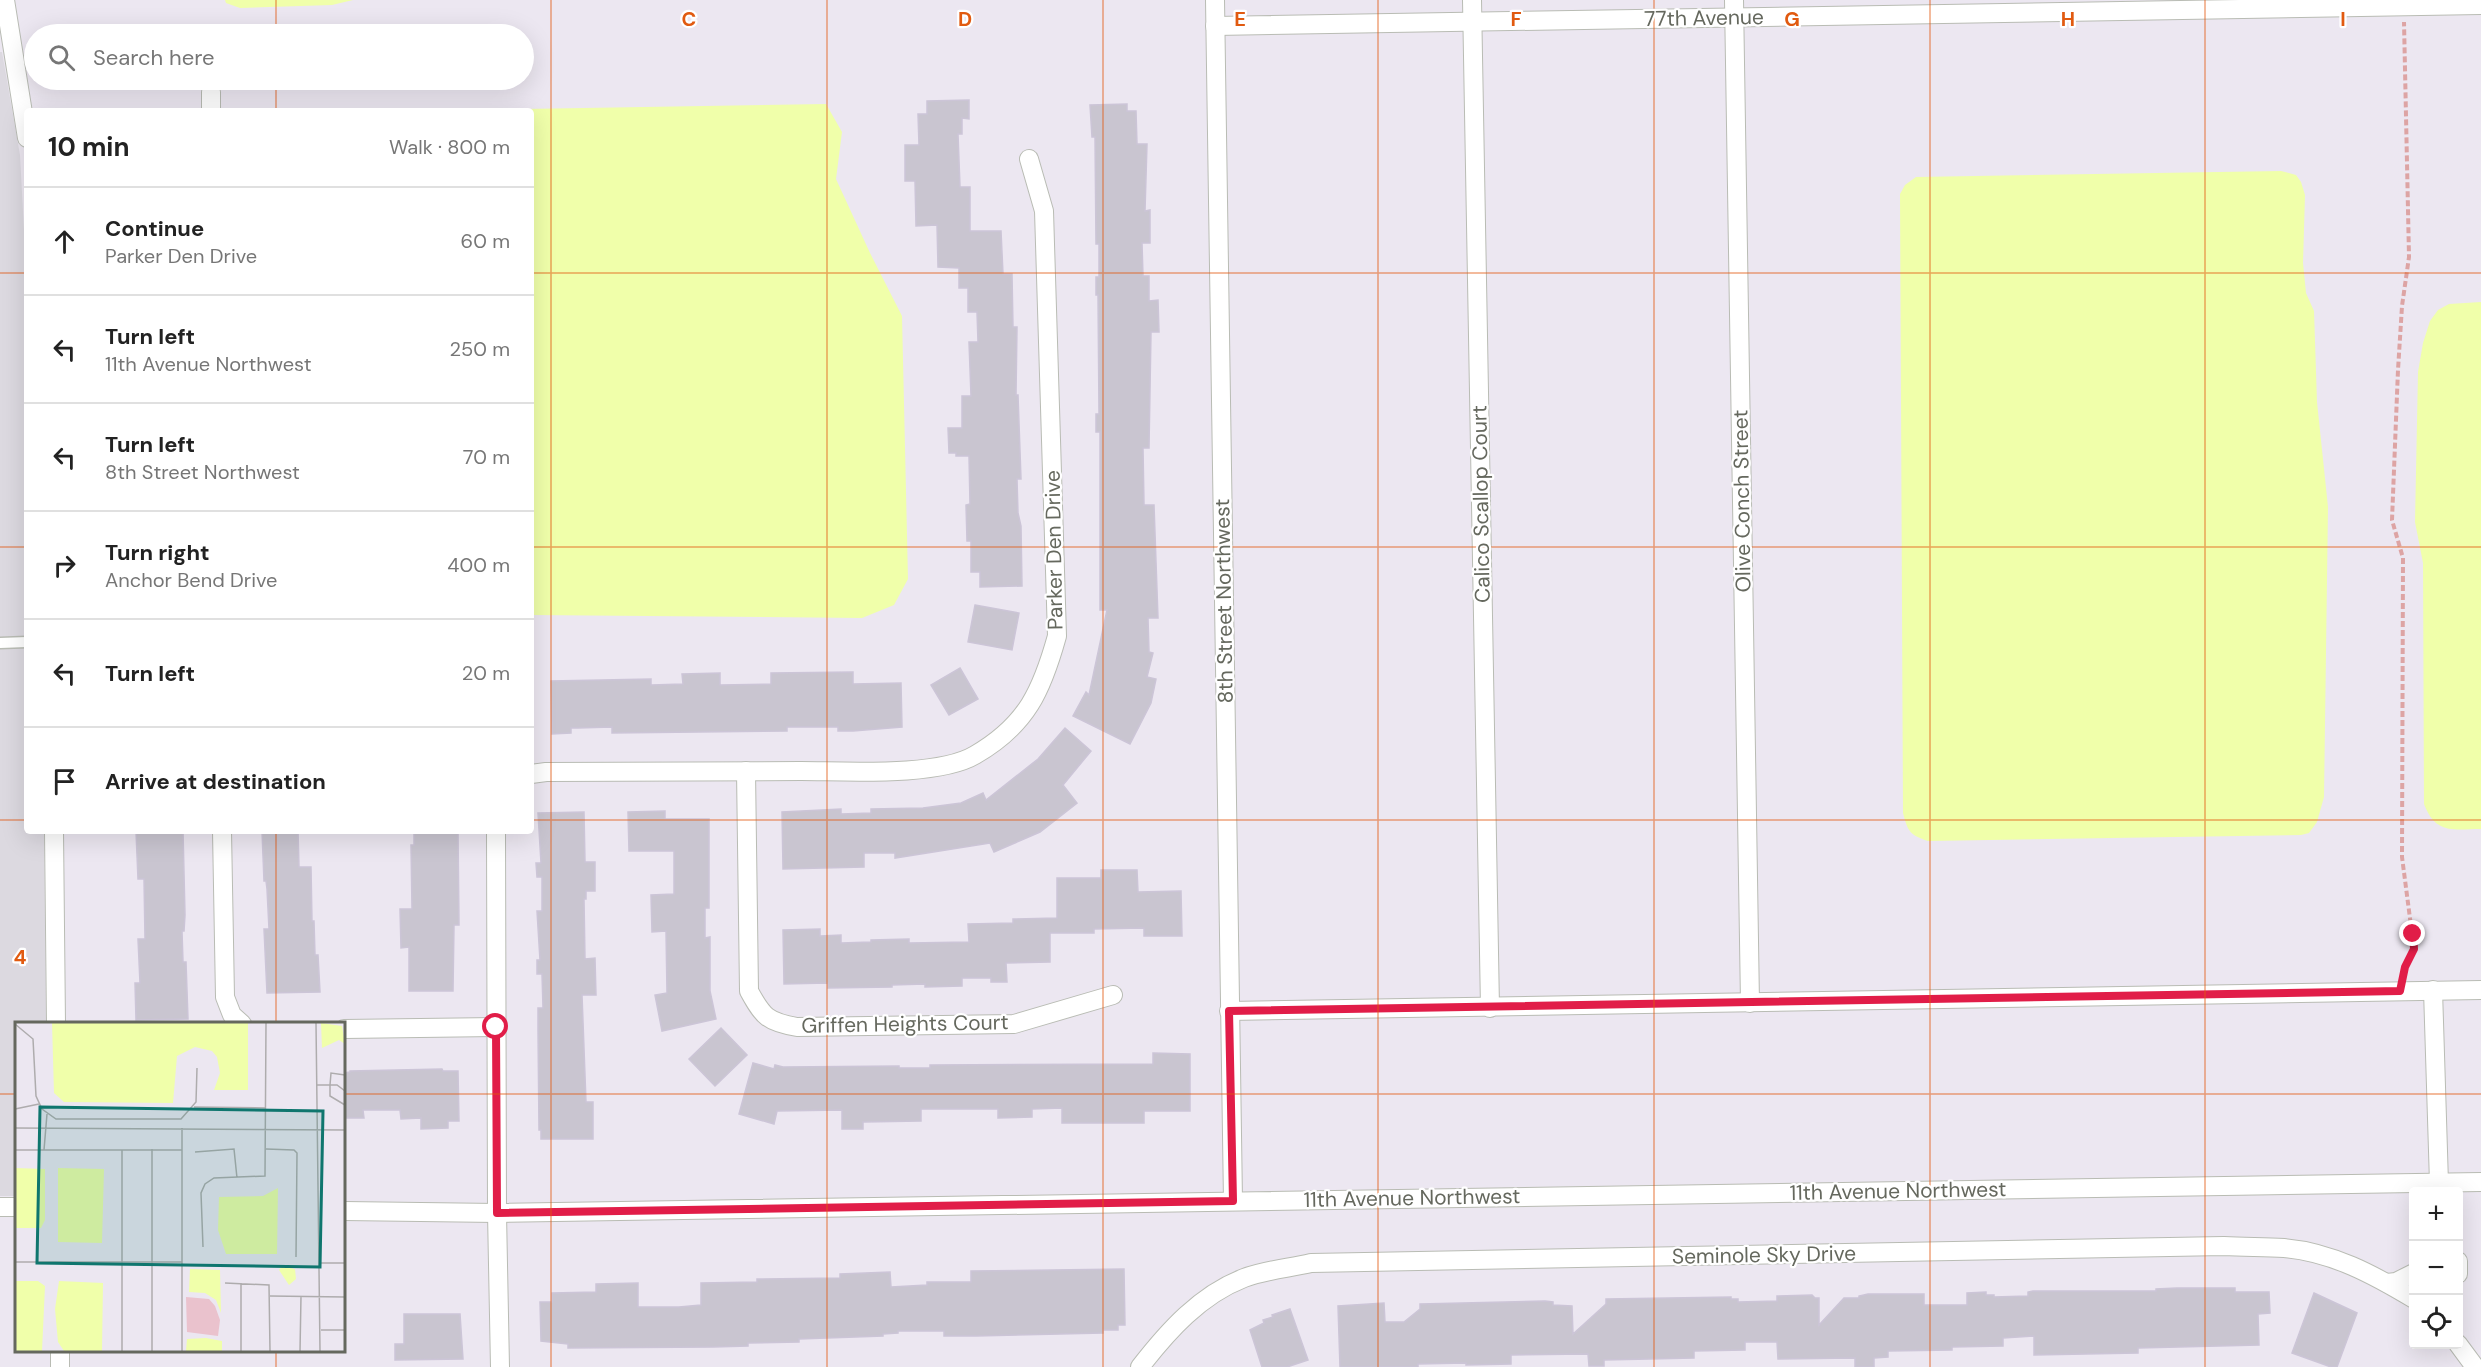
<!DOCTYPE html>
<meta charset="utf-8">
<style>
:root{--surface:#fff;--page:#f6f6f6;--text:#222;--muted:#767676;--line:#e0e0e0}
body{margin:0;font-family:"DM Sans",sans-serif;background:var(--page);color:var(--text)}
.controls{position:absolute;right:18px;bottom:18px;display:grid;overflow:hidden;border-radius:6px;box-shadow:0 6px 24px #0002}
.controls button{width:54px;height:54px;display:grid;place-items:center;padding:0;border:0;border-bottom:2px solid var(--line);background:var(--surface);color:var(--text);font:30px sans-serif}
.stop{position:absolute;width:18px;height:18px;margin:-14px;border:4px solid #e11d48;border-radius:50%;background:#fff}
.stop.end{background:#e11d48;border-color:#fff;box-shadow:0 2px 6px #0008}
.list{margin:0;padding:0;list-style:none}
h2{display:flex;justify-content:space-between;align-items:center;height:78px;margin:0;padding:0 24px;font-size:26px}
h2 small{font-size:20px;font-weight:400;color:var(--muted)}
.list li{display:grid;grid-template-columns:39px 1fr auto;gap:18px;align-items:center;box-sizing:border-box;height:108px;padding:0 24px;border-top:2px solid var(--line)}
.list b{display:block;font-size:22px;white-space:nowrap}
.list p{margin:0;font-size:20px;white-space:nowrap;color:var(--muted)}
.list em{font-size:20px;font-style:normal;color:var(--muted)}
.icon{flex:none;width:33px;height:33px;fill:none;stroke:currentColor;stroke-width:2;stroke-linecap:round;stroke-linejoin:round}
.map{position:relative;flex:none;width:2481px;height:1367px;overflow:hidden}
.search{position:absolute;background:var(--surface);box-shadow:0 6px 24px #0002;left:24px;top:24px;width:510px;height:66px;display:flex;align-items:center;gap:15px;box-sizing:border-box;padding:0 21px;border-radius:33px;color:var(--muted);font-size:22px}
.panel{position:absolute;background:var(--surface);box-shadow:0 6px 24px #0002;left:24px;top:108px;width:510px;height:726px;border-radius:6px}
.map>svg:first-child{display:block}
</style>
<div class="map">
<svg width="2481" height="1367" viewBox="0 0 2481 1367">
<rect width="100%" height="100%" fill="#ece7f1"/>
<!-- industrial -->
<polygon fill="#dcd9e0" points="0,52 2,52 20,155 27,286 27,831 44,831 46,1023 16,1024 16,1196 0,1196"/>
<!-- water -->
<g fill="#f0ffaa">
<polygon points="225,0 353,0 332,5 240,8 226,3"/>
<polygon points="826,104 842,132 836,179 870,253 902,316 908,579 894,605 862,618 531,615 531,111 399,111"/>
<path d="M 2281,171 L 2296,175 L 2301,182 L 2305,195 L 2303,263 L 2306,293 L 2314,311 L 2317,402 L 2328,507 L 2324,797 L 2317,822 L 2309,833 L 2301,835 L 1928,841 C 1910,835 1908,832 1903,813 L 1900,194 L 1905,185 L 1916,177 Z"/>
<path d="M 2481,302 L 2481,829 C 2453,829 2436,835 2424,804 L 2423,563 L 2415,522 L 2418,372 L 2423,343 L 2430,321 L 2438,310 L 2449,304 Z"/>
</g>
<!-- building -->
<g fill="#c9c5d0" stroke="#ccc5d7" stroke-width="1.5">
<polygon points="969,100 969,119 962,118 962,134 958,134 960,187 970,187 970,231 1001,231 1003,274 1012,274 1013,327 1017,327 1016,395 1018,395 1021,479 1017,479 1018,513 1021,526 1022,586 980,587 980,572 971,572 971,541 967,541 966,505 970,504 969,456 956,456 956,453 949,453 948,428 962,428 962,396 971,396 969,342 978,342 977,312 968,312 968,288 959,288 959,268 938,267 937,225 916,226 915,181 905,181 905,145 919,145 918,114 927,114 927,101"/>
<polygon points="1127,104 1127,111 1136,111 1137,144 1147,144 1145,211 1150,210 1150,243 1142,243 1143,276 1149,276 1149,301 1158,300 1159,332 1151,332 1149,448 1143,448 1144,505 1154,505 1158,618 1148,618 1149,652 1153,653 1147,677 1156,679 1151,703 1130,744 1073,716 1086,692 1089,695 1107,610 1100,610 1100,432 1096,432 1096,414 1099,414 1098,295 1096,295 1096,277 1099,277 1099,244 1096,244 1095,137 1092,137 1090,105"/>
<polygon points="975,605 1019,613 1012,650 968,642"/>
<polygon points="960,668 978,699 949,715 931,685"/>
<polygon points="853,672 853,684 901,683 902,727 853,731 838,731 838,727 787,727 787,731 612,733 612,727 578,728 571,728 571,733 552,734 551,681 651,679 651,685 683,684 682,674 720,673 720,685 771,684 771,673"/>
<polygon points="1065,728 1091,751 1063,785 1077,803 1040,832 994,852 990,843 895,858 895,853 864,853 864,867 783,869 782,812 841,809 841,814 871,813 871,809 923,808 961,803 983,793 986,800 1038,759"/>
<polygon points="665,811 665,819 709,819 709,908 705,908 705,938 710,937 710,991 716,1019 662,1031 655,995 667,993 666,931 652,932 651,895 674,894 674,851 629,851 628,812"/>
<polygon points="584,812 585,862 595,862 595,891 586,891 586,899 584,899 585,959 595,958 596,995 582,995 586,1102 593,1102 593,1139 541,1139 541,1130 539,1130 538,1030 538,1008 543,1008 542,974 537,974 537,960 540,960 537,911 542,911 542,877 537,877 536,863 541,863 538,813"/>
<polygon points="136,831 183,831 185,915 184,931 182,931 183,962 186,962 188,1019 136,1020 135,983 140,983 138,939 145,939 144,879 138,879"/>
<polygon points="262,831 298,831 299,867 311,867 312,921 314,921 315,955 318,955 320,992 267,993 264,929 269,929 267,889 266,881 264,881"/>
<polygon points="414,831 458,831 459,925 454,925 453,991 409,991 409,947 401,948 400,909 412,909 411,845 414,845"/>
<polygon points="1101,870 1137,870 1138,892 1181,891 1182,936 1144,936 1144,928 1094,929 1094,933 1050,933 1050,962 1006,963 1007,982 991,982 991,978 962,978 962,986 925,987 925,984 892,985 892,987 828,988 828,983 784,984 783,930 820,929 820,936 841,935 841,943 871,942 871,940 909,939 909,943 969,942 968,924 1013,923 1013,919 1057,918 1057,878 1101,878"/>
<polygon points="721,1028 747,1055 715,1086 689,1059"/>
<polygon points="1153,1053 1190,1054 1190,1111 1144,1111 1144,1123 1062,1123 1062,1108 1032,1109 1032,1117 998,1118 998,1109 921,1109 921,1121 863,1122 863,1129 842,1129 842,1110 777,1111 774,1124 739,1114 753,1063 774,1069 775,1065 783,1067 899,1066 899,1068 930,1068 930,1065 1153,1064"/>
<polygon points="442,1069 443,1071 458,1071 459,1121 448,1121 448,1128 421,1129 421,1118 401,1119 400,1110 363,1110 364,1118 344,1118 344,1073 350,1072 350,1071"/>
<polygon points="1124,1269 1125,1325 1118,1325 1118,1330 1103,1330 1103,1333 976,1336 944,1336 944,1331 898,1331 898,1333 883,1334 883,1336 799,1339 799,1342 748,1343 748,1346 713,1347 568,1348 568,1344 541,1341 540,1302 552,1302 552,1293 596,1292 596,1284 638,1283 638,1307 679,1307 701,1305 701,1283 757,1282 757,1279 840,1278 840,1274 890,1272 891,1287 927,1285 927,1282 971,1282 971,1271"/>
<polygon points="2177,1288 2235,1288 2235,1292 2269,1292 2270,1313 2258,1314 2259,1345 2138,1348 2138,1353 2034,1355 2034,1336 2003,1338 2003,1346 1952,1347 1952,1350 1888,1351 1888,1357 1874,1358 1874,1367 1855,1367 1855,1358 1778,1359 1777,1342 1745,1342 1745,1350 1694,1351 1694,1358 1604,1360 1604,1366 1589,1366 1588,1354 1511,1355 1511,1364 1466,1365 1466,1363 1418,1364 1418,1367 1340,1367 1338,1306 1384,1303 1385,1322 1404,1322 1420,1309 1420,1304 1545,1301 1553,1302 1553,1305 1572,1306 1573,1334 1606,1304 1606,1299 1731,1297 1731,1299 1738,1299 1738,1302 1777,1301 1777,1296 1812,1295 1815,1298 1819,1298 1819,1325 1844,1298 1859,1298 1859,1296 1868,1294 1924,1294 1924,1305 1967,1305 1967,1293 1986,1292 1986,1295 1994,1295 1994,1297 2028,1296 2028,1292 2033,1291 2156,1291 2156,1289"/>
<polygon points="2314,1293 2357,1313 2337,1367 2331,1367 2292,1353"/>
<polygon points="1290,1309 1308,1360 1287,1367 1262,1367 1250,1330 1264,1323 1263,1320 1273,1317 1272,1315"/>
<polygon points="404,1314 460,1314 463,1359 395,1360 395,1344 404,1344"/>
</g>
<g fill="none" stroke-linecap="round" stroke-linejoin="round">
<defs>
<polyline id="lane" points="0,643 27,642"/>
<g id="street">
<polyline points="5,0 27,138"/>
<polyline points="1215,0 1233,1201"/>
<polyline points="1472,0 1490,1008"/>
<polyline points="1734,0 1750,1003"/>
<polyline points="1215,26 2481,5"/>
<polyline points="211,92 211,111"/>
<path d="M 746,771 L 749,991 C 763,1017 768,1022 797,1027 L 1014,1024 L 1113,995"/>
<path d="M 531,774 L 546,772 C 631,772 716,772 801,771 C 846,771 938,777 975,755 C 1027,725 1042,690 1057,636 L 1044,211 L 1029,159"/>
<polyline points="54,831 56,1024"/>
<polyline points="222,831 225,997 232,1015 242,1024"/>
<polyline points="496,831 497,1213 500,1367"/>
<polyline points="2433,990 2439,1183 2436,1192"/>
<polyline points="1229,1011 2481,990"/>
<polyline points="344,1029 496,1027"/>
<polyline points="2458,1261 2458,1274"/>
<polyline points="2387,1283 2396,1282 2414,1273"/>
<polyline points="2458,1344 2475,1367"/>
<polyline points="60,1350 60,1367"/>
<path d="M 1140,1367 C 1168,1331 1200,1295 1244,1278 C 1265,1270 1290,1268 1311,1263 L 2224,1246 C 2244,1247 2264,1247 2284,1248 C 2332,1252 2374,1275 2414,1299"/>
</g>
<g id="secondary">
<polyline points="0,1207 16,1207"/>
<polyline points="344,1211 497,1213 2481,1182"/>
</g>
</defs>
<!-- lane casing -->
<use href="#lane" stroke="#b9bcb4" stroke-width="13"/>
<!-- street casing -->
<use href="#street" stroke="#b9bcb4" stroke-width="20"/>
<!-- secondary casing -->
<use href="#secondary" stroke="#b9bcb3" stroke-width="20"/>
<!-- path -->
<polyline stroke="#dda4a4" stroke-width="4" stroke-dasharray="6 3" stroke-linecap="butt" points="2403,975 2414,949 2402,857 2403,558 2392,520 2398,370 2402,306 2409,257 2404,22"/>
<!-- lane -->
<use href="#lane" stroke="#fff" stroke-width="10"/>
<!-- street -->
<use href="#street" stroke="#fff" stroke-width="18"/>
<!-- secondary -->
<use href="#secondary" stroke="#fff" stroke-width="18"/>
</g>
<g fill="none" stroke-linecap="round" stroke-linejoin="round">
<!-- route -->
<polyline stroke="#e11d48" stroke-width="8" points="496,1027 497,1213 1233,1201 1229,1011 2400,991 2405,967 2414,949 2413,934"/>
</g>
<!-- grid -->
<path fill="none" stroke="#e15a10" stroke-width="1.5" stroke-opacity="0.55" d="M 276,0 L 276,34M 551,0 L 551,1367M 827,0 L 827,1367M 1103,0 L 1103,1367M 1378,0 L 1378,1367M 1654,0 L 1654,1367M 1930,0 L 1930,1367M 2205,0 L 2205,1367M 276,80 L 276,111M 0,273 L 27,273M 531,273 L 2481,273M 0,547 L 27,547M 531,547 L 2481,547M 0,820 L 27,820M 531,820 L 2481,820M 276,831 L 276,1024M 0,1094 L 16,1094M 344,1094 L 2481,1094M 276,1350 L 276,1367"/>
<g text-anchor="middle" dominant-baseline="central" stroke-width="4.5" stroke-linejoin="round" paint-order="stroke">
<!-- street labels -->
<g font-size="21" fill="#65685e" stroke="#fff">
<text transform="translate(1704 18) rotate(-1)">77th Avenue</text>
<text transform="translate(1742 501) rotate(-91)">Olive Conch Street</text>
<text transform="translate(1481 504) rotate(-91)">Calico Scallop Court</text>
<text transform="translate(1054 550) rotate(-91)">Parker Den Drive</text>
<text transform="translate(1224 601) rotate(-91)">8th Street Northwest</text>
<text transform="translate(905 1024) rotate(-1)">Griffen Heights Court</text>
<text transform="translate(1898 1191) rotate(-1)">11th Avenue Northwest</text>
<text transform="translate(1412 1198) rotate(-1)">11th Avenue Northwest</text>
<text transform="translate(1764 1255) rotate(-1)">Seminole Sky Drive</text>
</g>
</g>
<!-- overview -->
<g transform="translate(15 1022)">
<rect width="330" height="330" fill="#ece7f1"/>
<path d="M 171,275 L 194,277 L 200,284 L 205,298 L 203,314 L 172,310 Z" fill="#eac2cd"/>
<path d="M 37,1 L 233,1 L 233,68 L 199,68 L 205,51 L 202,35 L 197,29 L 180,25 L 162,34 L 158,81 L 49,80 L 39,71 ZM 306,1 L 327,4 L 330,22 L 324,18 L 307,26 ZM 0,146 L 30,147 L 30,198 L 26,206 L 0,206 ZM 43,146 L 89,147 L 87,221 L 43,220 ZM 263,166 L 262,232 L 211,232 L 203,208 L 204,175 L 248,174 ZM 267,244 L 280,247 L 281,257 L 274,263 L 264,248 ZM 175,247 L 205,248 L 206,291 L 201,278 L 190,271 L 174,270 ZM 0,259 L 23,259 L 30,264 L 27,329 L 0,329 ZM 44,259 L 88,261 L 87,329 L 49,329 L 43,320 L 40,287 ZM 191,316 L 207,319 L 207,329 L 171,329 L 172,317 Z" fill="#f0ffaa"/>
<path fill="none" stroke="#aeacad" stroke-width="1.5" d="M 301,1 L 305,329M 0,2 L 18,17 L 21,74 L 27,87 L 41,97 L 166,97 L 181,80 L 182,46M 330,53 L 316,51 L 315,63 L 315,74 L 330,83M 301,63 L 322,63 L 330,69M 179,85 L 251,86M 0,87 L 24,82M 0,106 L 330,108M 137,127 L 137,329M 251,127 L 279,128 L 282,131 L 281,235M 0,128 L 167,128M 29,128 L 32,92M 180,130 L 219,127 L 222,156M 188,225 L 186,171 L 190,162 L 199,156 L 250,154 L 251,1M 0,240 L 167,240M 304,241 L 330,241M 210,261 L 254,263 L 255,329M 255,274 L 330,275M 306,308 L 330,308M 107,329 L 107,128M 167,329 L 167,106M 226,329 L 226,261M 285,329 L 286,274"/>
<path fill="#0f766e" fill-opacity="0.15" stroke="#0f766e" stroke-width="3" d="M 25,85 L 308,89 L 305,245 L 22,241 Z"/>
<rect width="330" height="330" fill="none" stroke="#65685e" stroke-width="3"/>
</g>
<g font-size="20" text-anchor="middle" font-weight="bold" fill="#e15a10" stroke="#fff" stroke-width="4.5" stroke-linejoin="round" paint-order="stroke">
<text x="689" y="26">C</text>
<text x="965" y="26">D</text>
<text x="1240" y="26">E</text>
<text x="1516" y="26">F</text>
<text x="1792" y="26">G</text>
<text x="2068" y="26">H</text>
<text x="2343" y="26">I</text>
<text x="20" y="964">4</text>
</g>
</svg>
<div class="controls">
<button>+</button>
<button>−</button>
<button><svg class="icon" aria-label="locate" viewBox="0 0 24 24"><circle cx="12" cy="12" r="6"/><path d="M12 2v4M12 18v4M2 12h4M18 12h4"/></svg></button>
</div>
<div class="stop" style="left:496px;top:1027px"></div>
<div class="stop end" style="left:2413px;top:934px"></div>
<div class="search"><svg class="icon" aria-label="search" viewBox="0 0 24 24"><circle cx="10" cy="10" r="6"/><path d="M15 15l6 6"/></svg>Search here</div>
<section class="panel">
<h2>10 min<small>Walk · 800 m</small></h2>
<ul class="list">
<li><svg class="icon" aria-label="ahead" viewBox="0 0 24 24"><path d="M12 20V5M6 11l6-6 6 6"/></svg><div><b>Continue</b><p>Parker Den Drive</p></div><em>60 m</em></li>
<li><svg class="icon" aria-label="left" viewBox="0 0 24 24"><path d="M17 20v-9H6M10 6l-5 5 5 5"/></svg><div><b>Turn left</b><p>11th Avenue Northwest</p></div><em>250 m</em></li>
<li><svg class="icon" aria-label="left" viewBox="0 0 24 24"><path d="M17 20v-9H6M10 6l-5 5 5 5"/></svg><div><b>Turn left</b><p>8th Street Northwest</p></div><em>70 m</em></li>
<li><svg class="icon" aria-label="right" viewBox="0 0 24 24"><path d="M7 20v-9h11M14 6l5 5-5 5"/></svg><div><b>Turn right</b><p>Anchor Bend Drive</p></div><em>400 m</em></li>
<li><svg class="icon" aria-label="left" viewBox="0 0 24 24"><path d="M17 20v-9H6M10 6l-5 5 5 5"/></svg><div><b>Turn left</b></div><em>20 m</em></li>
<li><svg class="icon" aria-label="arrive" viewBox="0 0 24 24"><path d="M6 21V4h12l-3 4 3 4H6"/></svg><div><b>Arrive at destination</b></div></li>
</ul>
</section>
</div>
